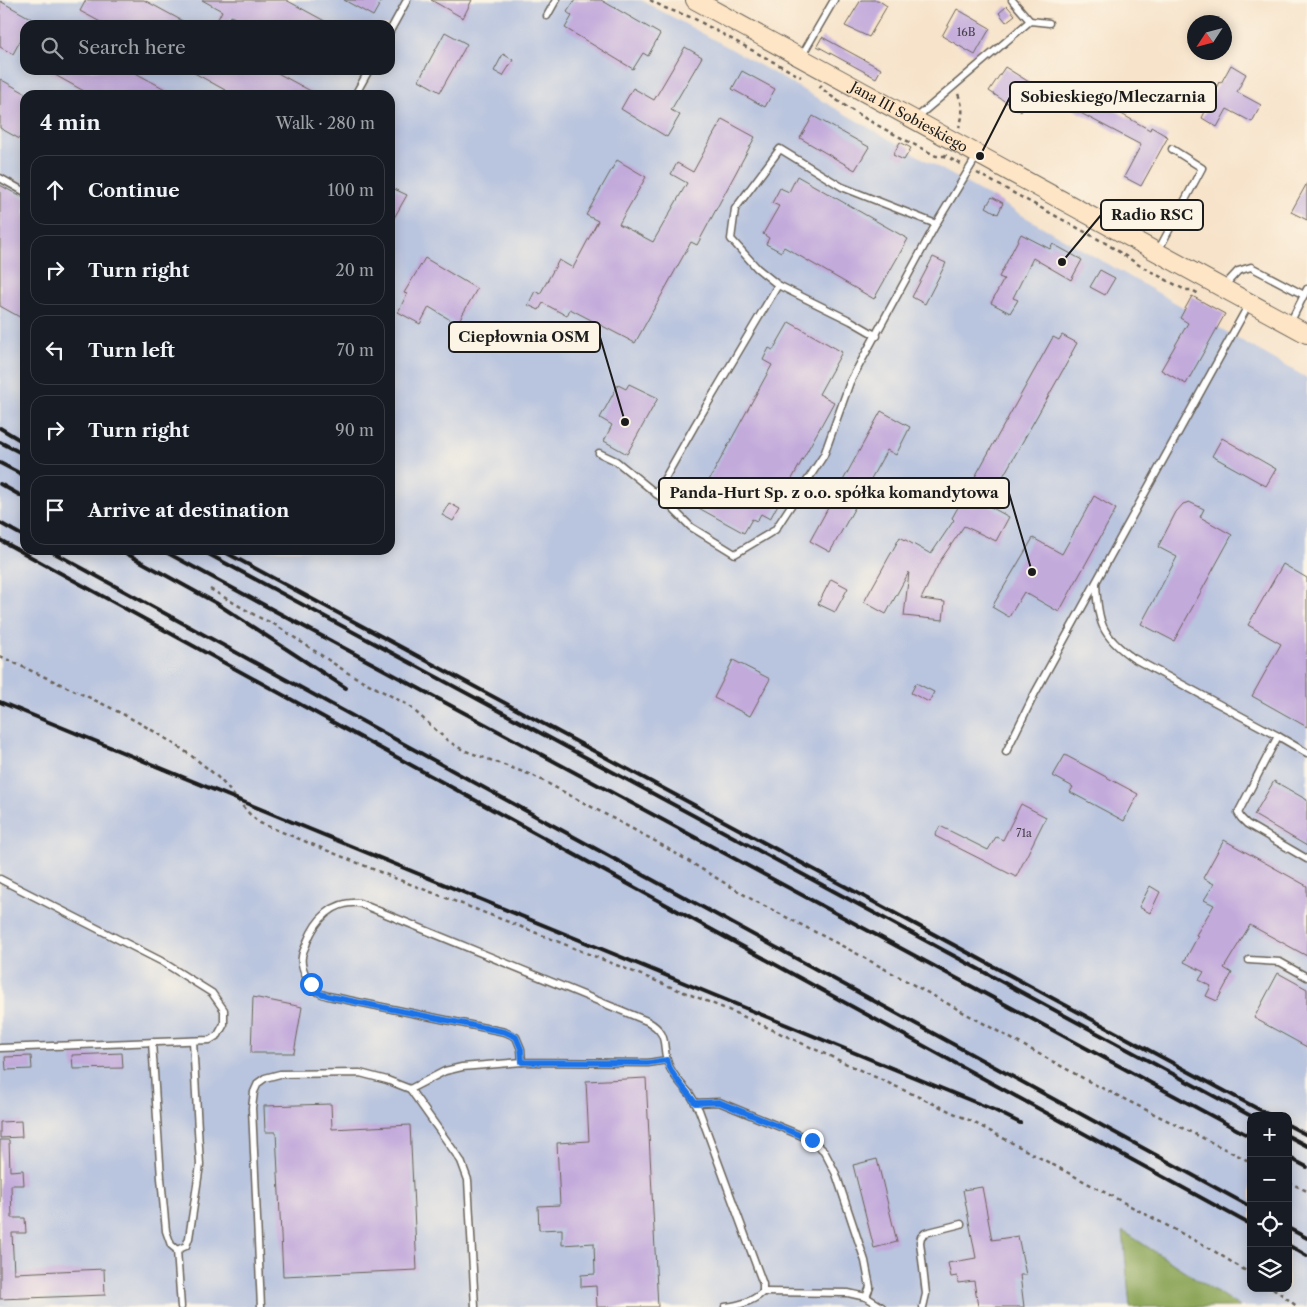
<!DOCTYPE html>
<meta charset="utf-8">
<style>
:root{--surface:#171b24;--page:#20242c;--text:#f1f3f6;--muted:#9ea1a6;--line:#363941}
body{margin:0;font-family:"Libre Caslon Text",serif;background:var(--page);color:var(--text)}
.controls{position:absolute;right:15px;bottom:15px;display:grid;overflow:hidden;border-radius:10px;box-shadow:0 2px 12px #0003}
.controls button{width:45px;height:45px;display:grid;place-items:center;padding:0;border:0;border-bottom:1px solid var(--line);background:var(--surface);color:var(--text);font:25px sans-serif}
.compass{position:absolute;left:1187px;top:15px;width:45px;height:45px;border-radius:50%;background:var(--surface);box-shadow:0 2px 12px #0003;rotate:234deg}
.stop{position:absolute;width:15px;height:15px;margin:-11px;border:4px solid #1a73e8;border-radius:50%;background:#fff}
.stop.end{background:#1a73e8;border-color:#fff;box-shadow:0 1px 5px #0008}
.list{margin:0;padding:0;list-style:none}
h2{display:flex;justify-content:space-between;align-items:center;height:65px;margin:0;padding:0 20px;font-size:21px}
h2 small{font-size:16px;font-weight:400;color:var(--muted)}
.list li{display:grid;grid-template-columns:32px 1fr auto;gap:15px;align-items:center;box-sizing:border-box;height:70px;margin:0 10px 10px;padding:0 10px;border:1px solid var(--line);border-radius:15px}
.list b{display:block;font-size:19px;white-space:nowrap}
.list em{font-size:16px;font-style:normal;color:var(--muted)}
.icon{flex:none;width:28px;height:28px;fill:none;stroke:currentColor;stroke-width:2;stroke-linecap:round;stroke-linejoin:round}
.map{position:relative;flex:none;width:1307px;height:1307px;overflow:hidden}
.search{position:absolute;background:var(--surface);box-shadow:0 2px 12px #0003;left:20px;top:20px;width:375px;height:55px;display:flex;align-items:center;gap:12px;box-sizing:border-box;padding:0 18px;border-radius:15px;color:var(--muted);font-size:19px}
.panel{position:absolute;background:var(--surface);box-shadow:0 2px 12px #0003;left:20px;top:90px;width:375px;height:465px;border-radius:15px}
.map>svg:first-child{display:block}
</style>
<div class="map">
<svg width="1307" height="1307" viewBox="0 0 1307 1307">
<rect width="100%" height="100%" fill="#fcf5e5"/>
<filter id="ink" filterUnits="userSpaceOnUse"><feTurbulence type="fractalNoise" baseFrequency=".02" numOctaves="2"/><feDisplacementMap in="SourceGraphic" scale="10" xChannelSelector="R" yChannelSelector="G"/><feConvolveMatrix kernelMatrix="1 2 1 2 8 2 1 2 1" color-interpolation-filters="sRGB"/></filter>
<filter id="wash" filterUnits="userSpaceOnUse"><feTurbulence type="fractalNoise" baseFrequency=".0096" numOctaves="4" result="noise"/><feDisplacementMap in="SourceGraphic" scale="20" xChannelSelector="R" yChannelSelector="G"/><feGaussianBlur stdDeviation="1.12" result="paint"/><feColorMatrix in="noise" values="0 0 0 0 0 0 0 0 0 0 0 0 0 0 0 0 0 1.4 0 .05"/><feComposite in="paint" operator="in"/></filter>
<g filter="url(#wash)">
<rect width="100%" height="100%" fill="#f7e3ca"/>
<!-- industrial -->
<path fill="#b9c4de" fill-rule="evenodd" d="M 0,0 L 641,0 L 733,50 L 1307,378 L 1307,1307 L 1240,1307 L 1124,1232 L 1130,1307 L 0,1307 ZM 25,25 L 390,25 L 390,70 L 25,70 ZM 25,95 L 390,95 L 390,550 L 25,550 ZM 1251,1116 L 1288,1116 L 1288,1288 L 1251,1288 Z"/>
<!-- forest -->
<polygon fill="#8aa456" stroke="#536039" points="1123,1231 1240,1307 1130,1307"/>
<g id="blocks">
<!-- building -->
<g fill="#c2aadb">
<polygon points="86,0 144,0 190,25 106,25 80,11"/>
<polygon points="202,0 286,0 332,25 247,25 231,16 226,25 215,25 222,11"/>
<polygon points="344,0 382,0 373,16"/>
<polygon points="431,0 472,0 463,18"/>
<polygon points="575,0 601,0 660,34 648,56 643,53 633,69 565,28 572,16 567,12"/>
<polygon points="861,0 878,0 887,6 869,37 845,26"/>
<polygon points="0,1 32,19 29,25 25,25 25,32 13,54 0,47"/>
<polygon points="1007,6 1015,15 1006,22 999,13"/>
<polygon points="957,9 990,28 975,55 942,36"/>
<polygon points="445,32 467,44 440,92 419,80"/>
<polygon points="822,37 881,69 876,78 817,46"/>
<polygon points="685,47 702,57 671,110 680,115 667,137 621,109 633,88 654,100"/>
<polygon points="503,54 513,60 503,76 494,71"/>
<polygon points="1231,65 1246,74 1237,92 1261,105 1252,122 1227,109 1217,127 1202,118 1219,82 1221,83"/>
<polygon points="1005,67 1037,87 1021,112 989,91"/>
<polygon points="46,70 130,70 176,95 91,95"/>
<polygon points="189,70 272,70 318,95 234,95"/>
<polygon points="742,71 775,89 765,107 732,89"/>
<polygon points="0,79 25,93 25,142 0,128"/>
<polygon points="1080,91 1150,130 1151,127 1168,137 1141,186 1124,177 1141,145 1071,108"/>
<polygon points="813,116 869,147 855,170 800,138"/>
<polygon points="722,119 755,137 697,245 691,242 635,343 570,309 567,316 543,303 539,310 528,305 535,291 540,294 559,260 573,268 598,221 586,215 617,160 646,177 619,224 653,242 687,183 671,174 677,163 693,172"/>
<polygon points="900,142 911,148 904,160 893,155"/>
<polygon points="797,176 908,239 874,299 784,247 781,252 766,244 769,238 763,234 779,206 772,203 780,188 789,192"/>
<polygon points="1307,183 1307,220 1291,212"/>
<polygon points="0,185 25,199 25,320 0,306"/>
<polygon points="390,187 407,195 390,225"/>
<polygon points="992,197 1003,203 998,214 986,207"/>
<polygon points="1021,234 1050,249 1053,244 1082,260 1071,280 1033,258 1013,298 1018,300 1010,313 991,303 1004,279 999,277"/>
<polygon points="933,257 946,263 925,304 912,297"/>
<polygon points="425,258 477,289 457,324 429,307 420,324 398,312 407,294 404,293"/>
<polygon points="1100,270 1115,278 1105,295 1090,287"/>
<polygon points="1192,296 1225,314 1186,384 1161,370 1188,323 1180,318"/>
<polygon points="789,322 842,352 819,394 834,402 770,519 761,514 757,521 752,519 744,533 695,506 772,365 763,360 769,348 773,350"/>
<polygon points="1062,335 1077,343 1071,354 1072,354 987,505 1009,517 996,541 964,526 940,561 921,599 945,602 943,620 904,616 909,572 886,614 864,602 900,537 931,554 954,520 952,518 1053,337 1059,340"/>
<polygon points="629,384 658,398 627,454 604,441 612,425 600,418 618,385 626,389"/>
<polygon points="881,411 910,427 896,455 887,450 830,552 810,541"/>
<polygon points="1222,438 1276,469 1266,486 1212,456"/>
<polygon points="1094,496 1116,509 1059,612 1024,592 1009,617 992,607 1033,538 1062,554"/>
<polygon points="1189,502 1204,509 1200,517 1232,535 1174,641 1141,624 1177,557 1158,547 1176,512 1183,504"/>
<polygon points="449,503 460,509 453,521 442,515"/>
<polygon points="1283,564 1307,578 1307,727 1252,696 1281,644 1248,625"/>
<polygon points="831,579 848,588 835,612 818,604"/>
<polygon points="733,660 770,679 750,716 714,698"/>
<polygon points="916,683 934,692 929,702 911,693"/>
<polygon points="1065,755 1138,794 1124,821 1070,792 1073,787 1053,776"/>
<polygon points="1274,781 1307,800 1307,846 1254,815"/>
<polygon points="1021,804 1046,817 1016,877 935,836 940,826 988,850 996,837 1003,840"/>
<polygon points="1224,840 1307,886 1307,956 1250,925 1224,968 1232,973 1217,1001 1206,996 1211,986 1199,980 1204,972 1184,962 1198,936 1196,935 1214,905 1204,900 1214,884 1203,878"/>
<polygon points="1150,886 1160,892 1150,913 1139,907"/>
<polygon points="1278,973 1307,989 1307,1047 1254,1018"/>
<polygon points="253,997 302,1007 294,1053 251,1053"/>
<polygon points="122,1053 123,1068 73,1069 72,1055"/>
<polygon points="31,1056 32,1069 6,1070 5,1057"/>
<polygon points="646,1078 658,1307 597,1307 596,1286 581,1287 581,1275 595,1274 594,1243 562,1245 562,1229 539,1230 538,1206 560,1205 557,1143 589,1141 586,1081"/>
<polygon points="331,1104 332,1129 410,1125 417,1270 283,1276 276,1132 265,1132 264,1106"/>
<polygon points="21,1121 22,1137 0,1138 0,1122"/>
<polygon points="0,1140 9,1140 10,1171 23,1170 24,1185 11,1185 12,1218 25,1218 26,1233 12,1233 14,1273 104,1269 105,1295 0,1299"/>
<polygon points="877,1159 897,1242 874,1248 853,1165"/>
<polygon points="982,1187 992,1240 1018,1236 1026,1275 1020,1275 1024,1307 978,1307 974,1281 958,1283 957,1276 951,1277 948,1263 976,1258 963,1190"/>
</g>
</g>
</g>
<g filter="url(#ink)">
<use href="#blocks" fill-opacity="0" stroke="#696259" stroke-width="1"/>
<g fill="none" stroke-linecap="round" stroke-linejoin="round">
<defs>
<g id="lane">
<polyline points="1012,0 1030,21"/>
<polyline points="547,16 556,0"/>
<polyline points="390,31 407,0"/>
<polyline points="801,57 834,0"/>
<polyline points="355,95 369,70"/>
<polyline points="915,119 1030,21 1049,23"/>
<polyline points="0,178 25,192"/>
<polyline points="1158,251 1202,168 1172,149"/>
<polyline points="778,285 851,321 877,336"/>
<polyline points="1224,286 1238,271 1251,267 1304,295"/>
<polyline points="1290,323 1307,289"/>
<polyline points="599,453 616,461 664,500 691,527 735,554 775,530 824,455 850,382 936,224 977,156"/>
<polyline points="656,494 695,425 778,285 757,268 731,239 735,209 780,149 842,187 936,224"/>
<path d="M 1096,584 C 1098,622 1101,636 1133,658 L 1278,736 L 1307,753"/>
<polyline points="1278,736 1238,813 1241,818 1247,824 1307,859"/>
<polyline points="1006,752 1035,693 1249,304"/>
<polyline points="0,879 161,961 212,993 224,1010 224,1024 218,1035 210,1040 0,1048"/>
<polyline points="1249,960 1280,962 1307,977"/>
<polyline points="152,1042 161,1178 166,1231 171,1245 177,1250"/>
<path d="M 667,1060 L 648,1063 L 522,1062 L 521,1049 L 516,1037 L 505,1032 L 333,997 C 328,996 322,995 318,992 C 309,985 300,968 302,957 C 302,952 306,947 307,942 C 316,919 333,901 359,903 L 647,1021 C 673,1036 659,1047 670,1068 C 675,1078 682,1085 689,1093 C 693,1098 696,1105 699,1110 L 763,1284 L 763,1292 C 752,1302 740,1305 725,1307"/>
<polyline points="410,1089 445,1071 462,1067 522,1062"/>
<polyline points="695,1103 719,1102 812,1140 824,1151 836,1174 865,1261 870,1287 866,1297 848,1293 763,1292"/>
<polyline points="177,1250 186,1246 189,1238 200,1165 193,1041"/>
<polyline points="177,1250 181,1307"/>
<polyline points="866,1297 882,1307"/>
<polyline points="261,1307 252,1108 254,1092 258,1083 265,1078 280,1074 360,1073 387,1080 410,1089 461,1161 468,1180 475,1307"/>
<polyline points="923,1307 926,1294 920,1242 921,1237 925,1233 961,1224"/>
</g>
<g id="secondary">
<path id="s1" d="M 695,0 L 1307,334"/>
</g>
</defs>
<!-- lane casing -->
<use href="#lane" stroke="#696259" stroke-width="9"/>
<!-- secondary casing -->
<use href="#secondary" stroke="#696259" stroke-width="20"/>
<!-- path -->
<g stroke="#696259" stroke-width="2.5" stroke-dasharray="4 4" stroke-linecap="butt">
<polyline points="650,0 665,8 693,18 801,77"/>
<path d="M 822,85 L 820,87 C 854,116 897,135 936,156 L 945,156"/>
<path d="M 958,94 C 963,105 964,115 959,127"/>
<polyline points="946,154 945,156 961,164"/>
<polyline points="977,173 1107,244 1139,265 1185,290 1192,290 1201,295"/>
<polyline points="210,589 258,617 274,624 348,673 408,705 448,741 463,750 534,776 655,841 753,900 852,951 1090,1082 1251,1162"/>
<path d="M 0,656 C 72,691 151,720 213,773 C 231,788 241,809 260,823 L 397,879 L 519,926 L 736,1013 L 971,1121 L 1209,1248 L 1251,1274"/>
<polyline points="1288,1182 1307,1191"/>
<polyline points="1273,1288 1298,1307"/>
</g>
<!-- lane -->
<use href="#lane" stroke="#fff" stroke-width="6"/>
<!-- secondary -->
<use href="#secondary" stroke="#fde5c5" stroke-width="18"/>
<!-- rail -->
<g stroke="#1c1c1c" stroke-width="4">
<polyline points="0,428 25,443"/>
<polyline points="0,442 25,455"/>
<polyline points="0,463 25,476"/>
<polyline points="0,484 25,498"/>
<polyline points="0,523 25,537"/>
<polyline points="0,540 1251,1225"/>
<polyline points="49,550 1251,1207"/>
<polyline points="120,550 216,603 346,688"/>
<polyline points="162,550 1251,1137"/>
<polyline points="201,550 1251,1116"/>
<polyline points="221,550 1271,1116"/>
<polyline points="0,702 994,1110 1020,1123"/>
<polyline points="1288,1125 1307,1135"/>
<polyline points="1288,1136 1307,1146"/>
<polyline points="1288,1157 1307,1167"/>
<polyline points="1288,1228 1307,1238"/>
<polyline points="1288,1245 1307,1256"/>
</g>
</g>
</g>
<g fill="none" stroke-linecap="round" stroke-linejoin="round" filter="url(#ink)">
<!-- route -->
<path stroke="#1a73e8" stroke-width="6" d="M 311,984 L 319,993 L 332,997 L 505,1032 L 516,1037 L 521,1049 L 522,1062 L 648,1063 L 667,1060 C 671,1077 686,1088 695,1103 L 719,1102 L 812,1140"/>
</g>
<g text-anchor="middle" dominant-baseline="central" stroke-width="4.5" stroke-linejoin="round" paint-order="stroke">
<!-- number labels -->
<g font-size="11" fill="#46404c">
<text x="966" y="32">16B</text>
<text x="1024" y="833">71a</text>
</g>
<!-- street labels -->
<g font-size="14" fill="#1c1c1c" stroke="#fcf5e5">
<text stroke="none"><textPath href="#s1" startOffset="244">Jana III Sobieskiego</textPath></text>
</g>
</g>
<!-- callouts -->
<path fill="none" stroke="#1c1c1c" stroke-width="2" d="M980 156L1010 97M1062 262L1101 215M625 422L600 337M1032 572L1009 493"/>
<g fill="#1c1c1c" stroke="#fcf5e5" stroke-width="2">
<circle cx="980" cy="156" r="5"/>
<circle cx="1062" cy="262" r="5"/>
<circle cx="625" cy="422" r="5"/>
<circle cx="1032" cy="572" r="5"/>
</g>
<g fill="#fcf5e5" stroke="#1c1c1c" stroke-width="2">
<rect x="1010" y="82" width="206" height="30" rx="5"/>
<rect x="1101" y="200" width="102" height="30" rx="5"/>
<rect x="449" y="322" width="151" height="30" rx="5"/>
<rect x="659" y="478" width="350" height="30" rx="5"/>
</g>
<g font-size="15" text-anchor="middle" font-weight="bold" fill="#1c1c1c">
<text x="1113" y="102">Sobieskiego/Mleczarnia</text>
<text x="1152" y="220">Radio RSC</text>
<text x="524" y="342">Ciepłownia OSM</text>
<text x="834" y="498">Panda-Hurt Sp. z o.o. spółka komandytowa</text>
</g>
</svg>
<div class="controls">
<button>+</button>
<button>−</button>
<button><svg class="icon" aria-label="locate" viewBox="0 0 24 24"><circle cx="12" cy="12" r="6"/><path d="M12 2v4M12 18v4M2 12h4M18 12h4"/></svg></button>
<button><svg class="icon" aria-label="layers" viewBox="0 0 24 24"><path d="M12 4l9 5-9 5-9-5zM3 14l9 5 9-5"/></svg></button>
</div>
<svg class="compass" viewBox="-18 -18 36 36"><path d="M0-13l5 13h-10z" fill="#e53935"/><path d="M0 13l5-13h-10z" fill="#9ea1a6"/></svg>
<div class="stop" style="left:311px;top:984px"></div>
<div class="stop end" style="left:812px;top:1140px"></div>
<div class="search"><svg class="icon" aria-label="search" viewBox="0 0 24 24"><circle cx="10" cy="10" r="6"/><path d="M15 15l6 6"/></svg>Search here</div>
<section class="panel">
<h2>4 min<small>Walk · 280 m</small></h2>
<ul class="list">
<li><svg class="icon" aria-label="ahead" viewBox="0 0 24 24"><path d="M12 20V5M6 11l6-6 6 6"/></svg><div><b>Continue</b></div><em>100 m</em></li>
<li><svg class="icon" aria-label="right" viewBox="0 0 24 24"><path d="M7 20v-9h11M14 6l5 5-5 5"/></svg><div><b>Turn right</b></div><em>20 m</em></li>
<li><svg class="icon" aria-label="left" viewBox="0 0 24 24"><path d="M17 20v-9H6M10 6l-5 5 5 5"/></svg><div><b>Turn left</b></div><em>70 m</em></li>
<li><svg class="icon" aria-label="right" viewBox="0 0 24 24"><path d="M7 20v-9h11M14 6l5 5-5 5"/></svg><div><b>Turn right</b></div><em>90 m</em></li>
<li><svg class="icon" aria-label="arrive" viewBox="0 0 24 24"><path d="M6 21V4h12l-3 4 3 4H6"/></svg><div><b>Arrive at destination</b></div></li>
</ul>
</section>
</div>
